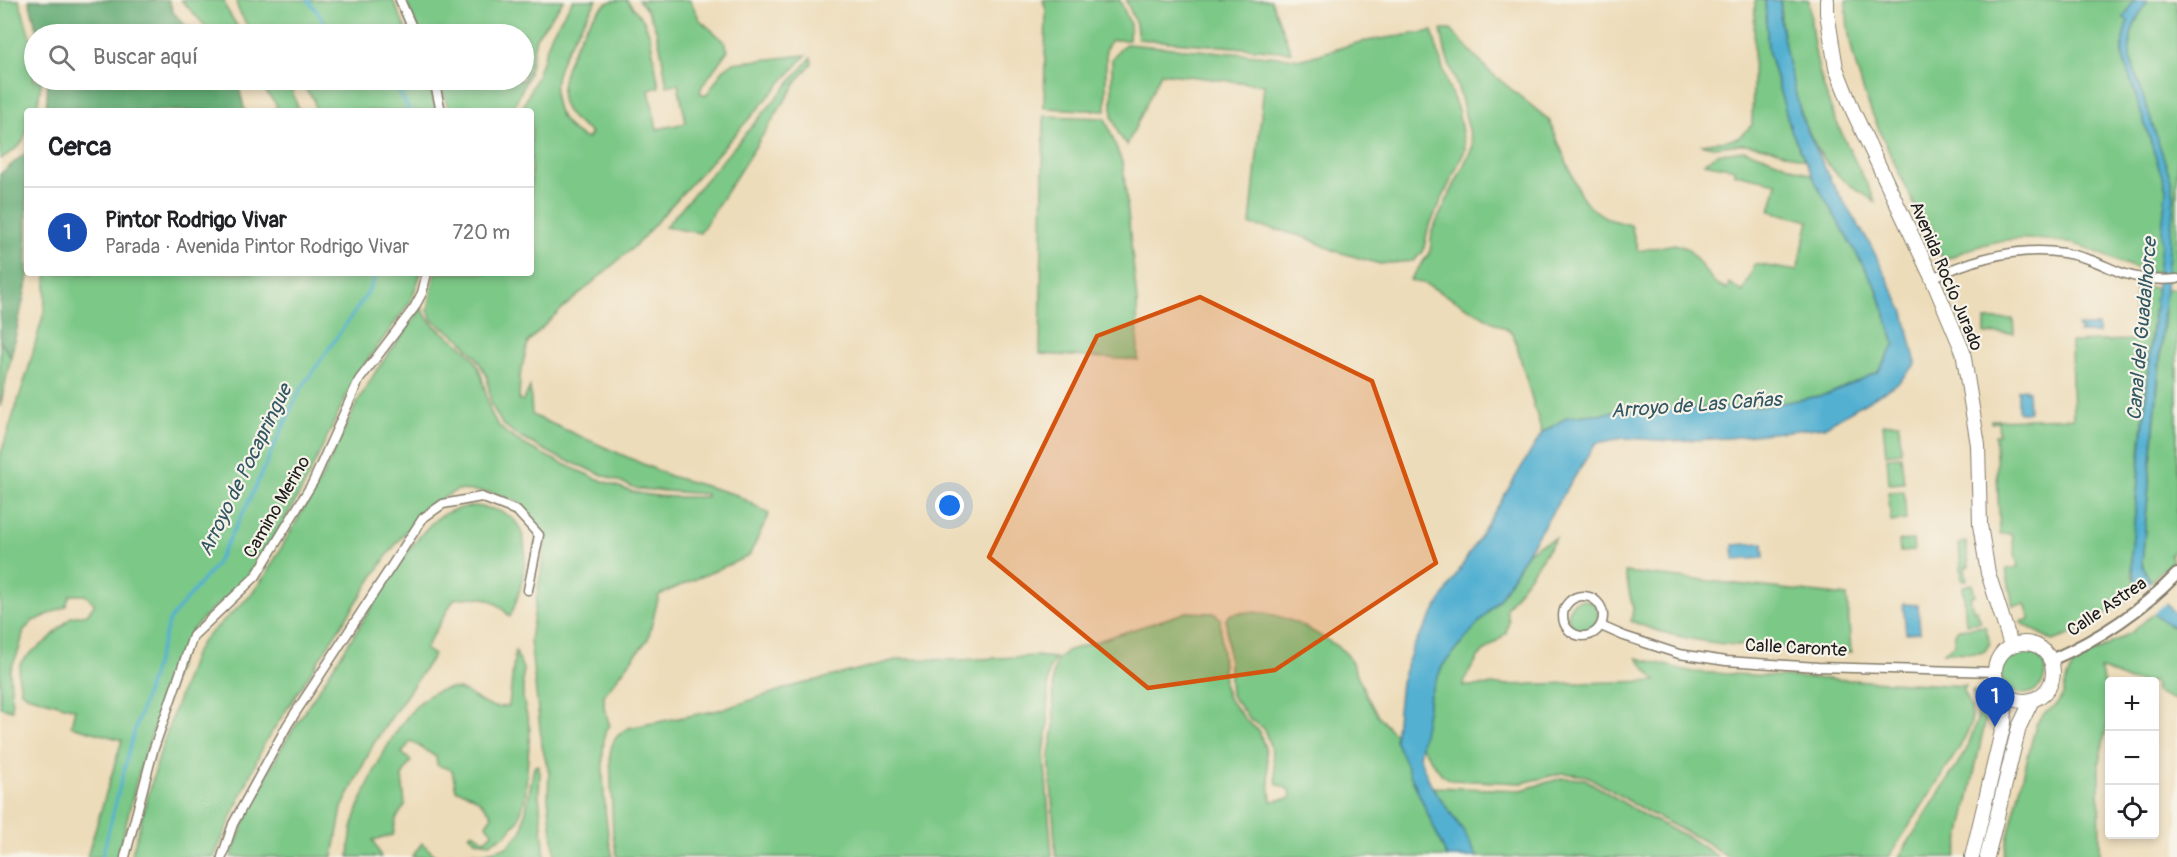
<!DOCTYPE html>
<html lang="es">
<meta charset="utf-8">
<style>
:root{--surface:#fff;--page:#f2f2f2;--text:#202124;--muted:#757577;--line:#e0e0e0;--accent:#c8321e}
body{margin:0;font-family:Pangolin,sans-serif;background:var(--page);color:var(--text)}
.controls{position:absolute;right:18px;bottom:18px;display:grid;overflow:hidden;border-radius:6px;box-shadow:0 3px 9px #0003}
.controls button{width:54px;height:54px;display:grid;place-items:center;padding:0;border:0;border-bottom:2px solid var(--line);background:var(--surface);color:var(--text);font:30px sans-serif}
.you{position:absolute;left:950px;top:506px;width:21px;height:21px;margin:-15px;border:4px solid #fff;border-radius:50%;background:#1a73e8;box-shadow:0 0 0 9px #1a73e833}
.badge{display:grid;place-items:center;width:39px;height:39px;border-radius:50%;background:var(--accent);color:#fff;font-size:20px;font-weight:700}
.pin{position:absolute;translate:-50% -50px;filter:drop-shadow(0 2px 3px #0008)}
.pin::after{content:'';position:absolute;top:32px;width:21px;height:18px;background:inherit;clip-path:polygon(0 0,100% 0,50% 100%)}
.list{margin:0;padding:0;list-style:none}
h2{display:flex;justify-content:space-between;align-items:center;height:78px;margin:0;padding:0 24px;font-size:26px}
h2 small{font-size:20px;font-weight:400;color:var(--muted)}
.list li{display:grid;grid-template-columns:39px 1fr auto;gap:18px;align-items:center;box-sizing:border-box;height:90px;padding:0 24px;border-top:2px solid var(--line)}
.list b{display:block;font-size:22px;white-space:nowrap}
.list p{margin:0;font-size:20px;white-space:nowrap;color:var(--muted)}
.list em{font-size:20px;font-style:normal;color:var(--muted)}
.icon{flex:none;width:33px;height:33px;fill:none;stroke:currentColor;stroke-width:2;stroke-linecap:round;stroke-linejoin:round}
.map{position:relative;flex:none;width:2177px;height:857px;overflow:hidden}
.search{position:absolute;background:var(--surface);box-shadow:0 3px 9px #0003;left:24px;top:24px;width:510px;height:66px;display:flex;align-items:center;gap:15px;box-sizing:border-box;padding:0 21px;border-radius:33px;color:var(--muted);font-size:22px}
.panel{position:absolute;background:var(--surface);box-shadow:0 3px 9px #0003;left:24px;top:108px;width:510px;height:168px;border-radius:6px}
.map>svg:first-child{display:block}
</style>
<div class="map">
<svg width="2177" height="857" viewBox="0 0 2177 857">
<rect width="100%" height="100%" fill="#f7f3e8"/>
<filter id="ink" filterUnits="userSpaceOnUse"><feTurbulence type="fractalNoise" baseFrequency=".0167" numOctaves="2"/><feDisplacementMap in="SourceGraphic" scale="12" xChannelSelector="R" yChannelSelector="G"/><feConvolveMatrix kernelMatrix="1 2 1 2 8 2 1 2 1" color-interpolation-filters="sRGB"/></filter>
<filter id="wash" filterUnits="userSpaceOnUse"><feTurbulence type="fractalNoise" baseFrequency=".008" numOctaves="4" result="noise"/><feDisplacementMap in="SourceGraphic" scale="24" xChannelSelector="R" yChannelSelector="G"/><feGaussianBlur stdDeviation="1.35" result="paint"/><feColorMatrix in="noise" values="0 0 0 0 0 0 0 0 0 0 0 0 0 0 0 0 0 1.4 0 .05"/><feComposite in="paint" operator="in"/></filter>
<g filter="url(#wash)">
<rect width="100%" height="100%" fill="#eddcb9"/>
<!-- green -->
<g fill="#7bc887" stroke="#4c7252" stroke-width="1.5">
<path d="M 0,0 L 19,0 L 34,50 L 34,80 L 41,80 L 41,83 L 37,111 L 27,111 C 27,140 26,144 0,159 Z"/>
<polygon points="181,0 224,0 226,8 242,34 213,34"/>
<polygon points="236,0 393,0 408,34 252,34 238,9"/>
<polygon points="405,0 564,0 536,37 528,76 512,111 449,111 439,80 524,80 524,34 420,34"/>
<path d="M 573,0 L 597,0 C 576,35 533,87 568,126 C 572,132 581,136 587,139 L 591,133 C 579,124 565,115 562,99 C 558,74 586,14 609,2 C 614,0 621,0 627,0 L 644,21 L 650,36 L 659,87 L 649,90 L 657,129 L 686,123 L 678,84 L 667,86 C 661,57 661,21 638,0 L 690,0 L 700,20 L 724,41 L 728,50 L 702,86 L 700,93 L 706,96 L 723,70 L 733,63 L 806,55 L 637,244 L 554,316 L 528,342 L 520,376 L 519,400 L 523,401 L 530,387 L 532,415 L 670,476 L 737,495 L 769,514 L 749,556 L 659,595 L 648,639 L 604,695 L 604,708 L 610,726 L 606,729 C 599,756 605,829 613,857 L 555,857 L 548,798 L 549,772 L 542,746 L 530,640 L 546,539 L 538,524 L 517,501 L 489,492 L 457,490 L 424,508 L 386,557 L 264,744 L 214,857 L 131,857 L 162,746 L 193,657 L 202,641 L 250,596 L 265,576 L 323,475 L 358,401 L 376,371 L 422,308 C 431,331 455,336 470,354 C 489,377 482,406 499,426 C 517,447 605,483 634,492 C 656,498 684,497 707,497 L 706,494 L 638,489 L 558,457 L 521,438 L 502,424 L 491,404 L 487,376 L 476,357 L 460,339 L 432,320 L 428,310 L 435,273 L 531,273 L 531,111 L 521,111 L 536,78 L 552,33 Z"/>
<polygon points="1043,0 1120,0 1130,24 1129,40 1111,40 1106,49 1106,111 1044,108 1046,10"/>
<polygon points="1126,0 1271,0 1291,52 1138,39 1136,24"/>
<path d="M 1755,0 L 1765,0 L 1768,50 L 1791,130 L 1805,160 C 1786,154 1765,145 1744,144 C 1731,144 1714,150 1702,144 L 1738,138 L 1752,125 Z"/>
<path d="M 1781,0 L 1809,0 C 1811,26 1814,53 1821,78 C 1833,122 1856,162 1876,202 C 1861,192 1844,183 1832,169 C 1800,133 1778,48 1781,0 Z"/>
<path d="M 1846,0 L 2134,0 L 2124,18 L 2129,21 C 2123,33 2122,43 2123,57 L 2166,189 L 2159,272 C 2132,271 2109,256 2084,247 C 2066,241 2034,238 2015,239 C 1991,240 1965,251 1943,260 L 1934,240 L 1936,238 L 1931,225 L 1925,227 C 1892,155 1847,81 1846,0 Z"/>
<path d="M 2148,0 L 2177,0 L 2177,273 L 2166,273 L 2174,197 L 2172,183 L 2130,57 C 2128,33 2135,20 2148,0 Z"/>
<polygon points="1441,30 1451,30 1489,71 1549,120 1580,194 1590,207 1608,219 1631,225 1638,251 1675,244 1688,249 1715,283 1727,289 1729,283 1743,292 1755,264 1797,271 1809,221 1770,211 1777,183 1735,174 1735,169 1704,163 1717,154 1743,150 1759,154 1812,175 1877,289 1895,344 1878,372 1829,394 1761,407 1626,411 1567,417 1542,433 1513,333 1426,284 1410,280 1430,252 1432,231 1473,146 1460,94 1446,55"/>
<polygon points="1432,31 1448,86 1458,110 1465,150 1428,229 1423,252 1413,261 1380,264 1335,251 1307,238 1283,231 1250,225 1264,85 1161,73 1127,145 1119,135 1112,116 1112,59 1120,48 1126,44 1303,59 1360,42"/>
<polygon points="811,58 812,63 798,80 700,233 665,227"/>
<polygon points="256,80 284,80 290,85 299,111 274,111 277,105"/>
<polygon points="297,80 427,80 437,111 315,111 314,99"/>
<polygon points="1044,116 1105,118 1123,165 1137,301 1138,360 1040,354"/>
<polygon points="47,273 281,273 289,277 313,281 328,273 421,273 411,301 356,376 301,492 264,555 240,586 209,612 191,631 149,742 136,783 118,857 87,857 122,740 71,726 75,709 27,695 21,691 18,674 21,662 33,651 47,641 71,617 87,614 95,604 85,595 70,595 66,606 37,620 34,620 24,630 19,650 10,671 12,710 0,707 0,456 28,370 44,312"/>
<polygon points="2136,286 2158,288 2156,304 2153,310 2131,556 2132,575 2139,591 2078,632 2053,641 2020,622 2030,619 2025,604 2013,606 2006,569 2018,567 2011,534 2000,534 1995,435 1999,435 1998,422 1991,423 1991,420 2073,418 2071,342 2132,340"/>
<polygon points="2165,289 2177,289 2177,547 2170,555 2173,560 2149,583 2142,563 2165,310 2163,303"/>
<polygon points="2013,319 2014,333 1985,334 1985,320"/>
<polygon points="0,341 11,357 0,407"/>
<polygon points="1899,423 1901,452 1886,454 1883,424"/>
<polygon points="1901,456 1904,483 1889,484 1887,457"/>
<polygon points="1904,491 1906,520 1891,522 1888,492"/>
<path d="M 476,506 C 489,508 502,510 512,518 C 536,539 521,593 510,617 C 492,595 479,595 454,599 L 425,649 L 434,655 L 374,743 L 342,808 L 333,857 L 231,857 L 246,818 L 281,748 L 406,554 C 428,526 438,508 476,506 Z"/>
<polygon points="1556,538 1506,609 1509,621 1506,633 1479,656 1466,677 1463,686 1656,681 1637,658 1693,672 1966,686 1963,691 1971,708 1971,724 1960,747 1889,857 1727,857 1704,841 1649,813 1587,776 1563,773 1522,783 1451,780 1442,775 1420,745 1430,694 1443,665 1500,598 1527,553 1538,545"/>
<polygon points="1913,540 1914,551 1900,552 1899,541"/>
<polygon points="1966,542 1969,566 1965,567 1967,580 1962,580 1959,544"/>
<path d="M 1625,572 L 1847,596 L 1851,652 C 1776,646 1701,651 1631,621 L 1633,609 Z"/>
<polygon points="1972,584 1975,595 1970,597 1973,610 1976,610 1981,622 1966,624 1963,586"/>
<circle cx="1583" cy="615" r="15"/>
<path d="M 1187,612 L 1214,613 L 1220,618 L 1224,686 L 1228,698 L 1246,720 L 1259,731 L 1266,751 L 1271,801 L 1291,798 L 1290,790 L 1277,784 L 1272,751 L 1264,729 L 1248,717 L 1231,695 L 1226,619 L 1231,614 C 1269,607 1300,622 1330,642 C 1336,646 1344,650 1348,656 C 1363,683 1370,715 1395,733 L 1395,740 L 1447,857 L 1056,857 L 1049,754 L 1054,728 L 1053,674 L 1056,661 L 1067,651 Z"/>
<polygon points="2154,613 2170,626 2177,628 2177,701 2155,692 2154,682 2130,681 2100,669 2110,703 2109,715 2099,762 2100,857 2003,857 2036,724 2044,714 2056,705 2063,695 2067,677 2074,664 2133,631"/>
<polygon points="1985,626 1990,643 1985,651 1980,653 1944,652 1954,644 1955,633 1959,629"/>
<path d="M 515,650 L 523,669 L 523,698 L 530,730 L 525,799 L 518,821 L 506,835 L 490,843 L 476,841 L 469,834 L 473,832 L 484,840 L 493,833 L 486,825 L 492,815 C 482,802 473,793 456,790 L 452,770 L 437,765 L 436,757 L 411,741 L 402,753 L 411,761 L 402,776 L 405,805 L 396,819 L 393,835 L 373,840 L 381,857 L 349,857 C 350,847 350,835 353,825 C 362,791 404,698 441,690 C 470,683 473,704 495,707 C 499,708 505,706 509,706 Z"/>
<circle cx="2023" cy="672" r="22"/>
<path d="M 1036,656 L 1055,658 L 1048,672 L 1048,726 L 1044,753 L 1052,857 L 617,857 L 613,835 L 610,754 C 612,740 617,735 628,728 L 724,709 L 790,687 L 900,659 L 960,660 Z"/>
<polygon points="1972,691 1975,691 1987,713 1956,857 1899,857 1967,749 1977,720 1977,708"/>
<polygon points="538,765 540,773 539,795 545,857 448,857 449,854 483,853 507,847 522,831 534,767"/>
<polygon points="1562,778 1585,779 1645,816 1688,837 1718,857 1477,857 1464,832 1432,787 1521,790"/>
<polygon points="422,843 437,857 412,857"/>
</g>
<!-- forest -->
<g fill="#64ac74" stroke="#406448" stroke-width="1.5">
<polygon points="29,0 169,0 173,12 193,34 38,34"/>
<polygon points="48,80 237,80 245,111 46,111"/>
<polygon points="27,152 27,273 29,273 11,357 0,341 0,174"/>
</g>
<!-- water -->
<g fill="#53b0d1" stroke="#386676" stroke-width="1.5">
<polygon points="1765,0 1781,0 1780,18 1788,62 1802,119 1832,183 1869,242 1904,312 1916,364 1898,383 1824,427 1728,438 1673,441 1624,438 1596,443 1529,549 1500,598 1443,665 1430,694 1419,757 1432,787 1464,832 1477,857 1447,857 1395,740 1401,682 1413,647 1542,433 1567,417 1626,411 1761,407 1829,394 1878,372 1895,344 1877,289 1819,189 1791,130 1768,50"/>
<path d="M 2134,0 L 2148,0 C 2135,20 2128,33 2130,57 L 2172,183 L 2174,197 L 2142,563 C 2150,585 2159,599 2177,615 L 2177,628 C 2147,617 2133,586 2131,556 L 2166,189 L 2123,57 C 2122,43 2123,34 2128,21 L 2124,18 Z"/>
<polygon points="2078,326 2098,326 2098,333 2079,333 2082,330 2078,329"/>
<polygon points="2025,389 2025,392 2028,390 2029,412 2018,412 2018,390"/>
<polygon points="1763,543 1764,558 1734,560 1733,545"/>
<polygon points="1903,604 1918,605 1920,632 1906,633"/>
</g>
<!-- pier -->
<polygon fill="#eddcb9" points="2152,581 2167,602 2152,615 2136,593"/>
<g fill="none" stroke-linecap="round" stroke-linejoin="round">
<!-- stream -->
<g stroke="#53b0d1" stroke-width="3">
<polyline points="308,0 334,34"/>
<polyline points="392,80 410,111"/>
<polyline points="102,857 132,739 170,619 215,566 246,507 300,390 365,297 378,273"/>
</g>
</g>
</g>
<g filter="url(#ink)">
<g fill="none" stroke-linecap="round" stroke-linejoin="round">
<defs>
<g id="minor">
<polyline points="400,0 415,34"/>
<polyline points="434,80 441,111"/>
<path d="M 1932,278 C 1981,255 2035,241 2088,259 C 2100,263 2111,269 2122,273 C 2140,279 2158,281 2177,279"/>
<circle cx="1583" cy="616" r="20"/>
<polyline points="1601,626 1624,636 1679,654 1726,661 1818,667 1995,672"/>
<polyline points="125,857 153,751 193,636 256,576 313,482 359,380 414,308 422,293 427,273"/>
<polyline points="222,857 233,824 288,724 423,518 443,504 481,497 517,511 539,535 528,590"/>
</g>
<path id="tertiary" d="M 2051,660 C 2097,640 2142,610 2177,574"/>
<g id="primary">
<polyline points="1827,0 1827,13 1836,68 1853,111 1932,278 1963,352 1978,445 1980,525 1988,573 2011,645"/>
<circle cx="2024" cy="672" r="29"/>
<polyline points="1972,857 2004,723 2006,694"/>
<polyline points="1987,857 2019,727 2032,700"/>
</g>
</defs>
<!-- minor casing -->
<use href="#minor" stroke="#847c6a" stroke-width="11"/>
<!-- tertiary casing -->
<use href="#tertiary" stroke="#847c6a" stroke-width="14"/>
<!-- primary casing -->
<use href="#primary" stroke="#847c6a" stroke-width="16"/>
<!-- minor -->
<use href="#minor" stroke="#fff" stroke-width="8"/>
<!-- tertiary -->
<use href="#tertiary" stroke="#fff" stroke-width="10"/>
<!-- primary -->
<use href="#primary" stroke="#fff" stroke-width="14"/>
</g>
</g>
<!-- marked area -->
<path fill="#d4530e" fill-opacity="0.2" stroke="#d4530e" stroke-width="4.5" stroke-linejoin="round" d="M 1200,297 L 1372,381 L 1436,563 L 1275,670 L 1148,688 L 989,557 L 1097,336 Z"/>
<g text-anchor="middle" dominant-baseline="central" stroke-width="4.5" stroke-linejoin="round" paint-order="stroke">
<!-- street labels -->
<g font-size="18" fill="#1c1c1c" stroke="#f7f3e8">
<text transform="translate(1946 276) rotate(67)">Avenida Rocío Jurado</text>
<text transform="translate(277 507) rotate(-60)">Camino Merino</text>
<text transform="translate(2107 607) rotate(-34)">Calle Astrea</text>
<text transform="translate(1796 648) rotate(3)">Calle Caronte</text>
</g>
<!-- water labels -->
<g font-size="20" font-style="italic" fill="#325764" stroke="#f7f3e8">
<text transform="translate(2142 329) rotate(-85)">Canal del Guadalhorce</text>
<text transform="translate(1696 405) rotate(-4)">Arroyo de Las Cañas</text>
<text transform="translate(245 470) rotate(-64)">Arroyo de Pocapringue</text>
</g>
</g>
</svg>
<div class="controls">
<button>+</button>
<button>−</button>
<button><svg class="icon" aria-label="locate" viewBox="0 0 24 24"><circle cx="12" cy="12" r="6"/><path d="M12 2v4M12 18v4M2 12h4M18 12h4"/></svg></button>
</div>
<div class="you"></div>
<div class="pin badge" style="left:1995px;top:727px;background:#1a4fb4">1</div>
<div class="search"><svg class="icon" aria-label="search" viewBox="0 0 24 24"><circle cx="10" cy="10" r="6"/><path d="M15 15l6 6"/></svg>Buscar aquí</div>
<section class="panel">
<h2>Cerca<small></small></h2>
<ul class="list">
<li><span class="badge" style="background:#1a4fb4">1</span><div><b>Pintor Rodrigo Vivar</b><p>Parada · Avenida Pintor Rodrigo Vivar</p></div><em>720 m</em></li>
</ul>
</section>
</div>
